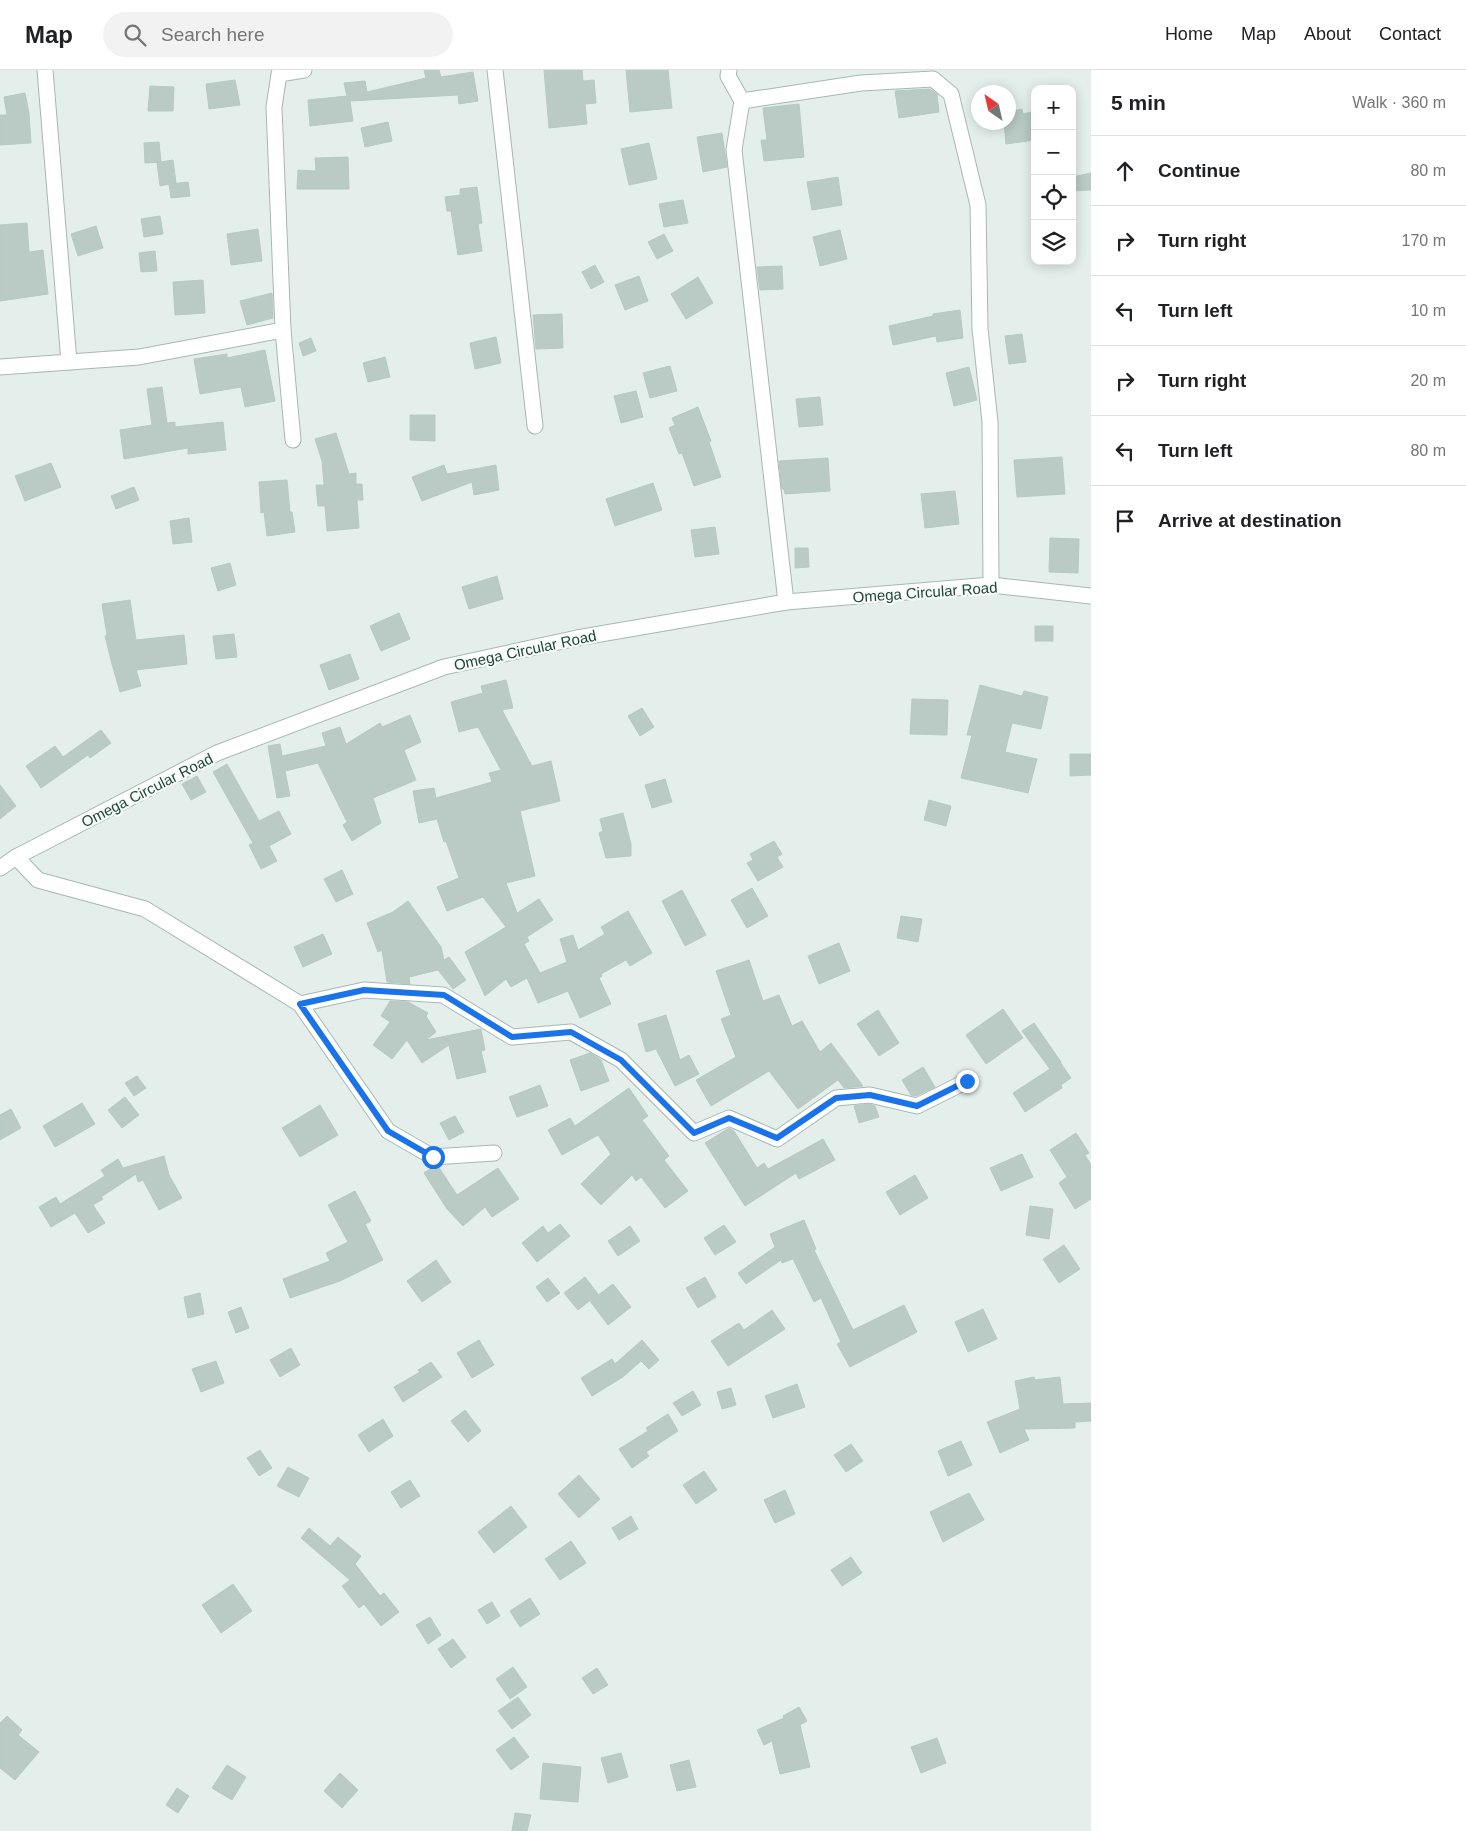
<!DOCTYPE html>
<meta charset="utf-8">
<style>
:root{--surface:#fff;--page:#f2f2f2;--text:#202124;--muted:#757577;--line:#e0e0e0}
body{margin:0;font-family:Arial,sans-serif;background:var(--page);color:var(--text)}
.controls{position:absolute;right:15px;top:15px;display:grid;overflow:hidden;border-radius:10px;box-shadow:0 2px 12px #0003}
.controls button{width:45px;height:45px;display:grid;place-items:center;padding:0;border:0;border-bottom:1px solid var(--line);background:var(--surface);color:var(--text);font:25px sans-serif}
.compass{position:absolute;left:971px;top:15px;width:45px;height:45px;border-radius:50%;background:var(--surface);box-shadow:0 2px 12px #0003;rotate:326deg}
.stop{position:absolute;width:15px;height:15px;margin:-11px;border:4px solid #1a73e8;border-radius:50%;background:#fff}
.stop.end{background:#1a73e8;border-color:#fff;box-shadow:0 1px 5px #0008}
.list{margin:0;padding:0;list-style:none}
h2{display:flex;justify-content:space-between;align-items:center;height:65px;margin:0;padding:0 20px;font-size:21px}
h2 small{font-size:16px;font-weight:400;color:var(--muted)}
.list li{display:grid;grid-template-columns:32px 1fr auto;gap:15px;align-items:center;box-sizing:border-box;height:70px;padding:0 20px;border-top:1px solid var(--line)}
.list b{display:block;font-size:19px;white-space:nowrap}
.list em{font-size:16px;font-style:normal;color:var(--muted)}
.icon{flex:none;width:28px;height:28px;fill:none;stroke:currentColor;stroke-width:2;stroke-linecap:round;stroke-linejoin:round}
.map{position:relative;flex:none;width:1091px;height:1761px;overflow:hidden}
header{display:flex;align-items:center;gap:30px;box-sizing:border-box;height:70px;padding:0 25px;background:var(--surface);border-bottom:1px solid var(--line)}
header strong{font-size:24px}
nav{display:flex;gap:28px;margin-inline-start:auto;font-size:18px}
.search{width:350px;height:45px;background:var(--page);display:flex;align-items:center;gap:12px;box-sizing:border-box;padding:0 18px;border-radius:28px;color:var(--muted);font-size:19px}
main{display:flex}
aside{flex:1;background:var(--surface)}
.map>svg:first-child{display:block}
</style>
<header>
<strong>Map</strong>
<div class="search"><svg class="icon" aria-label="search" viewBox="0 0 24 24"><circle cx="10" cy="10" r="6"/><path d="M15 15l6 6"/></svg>Search here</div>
<nav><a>Home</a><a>Map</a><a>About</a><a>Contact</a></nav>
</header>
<main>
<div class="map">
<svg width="1091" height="1761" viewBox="0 0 1091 1761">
<rect width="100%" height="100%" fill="#e4efeb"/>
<!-- building -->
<g fill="#b9cbc4" stroke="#b6cac2">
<polygon points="424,0 439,0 441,7 473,2 478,31 459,34 458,25 350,31 353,51 310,56 308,30 347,26 344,13 365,11 367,22 426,8"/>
<polygon points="544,0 582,0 583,11 594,10 596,33 585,34 587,54 549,58"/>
<polygon points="626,0 668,0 672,38 630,42"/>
<polygon points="235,10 240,35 209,39 206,14"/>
<polygon points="150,16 174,17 173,41 148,41"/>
<polygon points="930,19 937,24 939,42 899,48 895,21"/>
<polygon points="25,23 29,43 31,73 0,75 0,45 7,45 4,27"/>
<polygon points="799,34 804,87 764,91 761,70 767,70 763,38"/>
<polygon points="1022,39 1023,44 1035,41 1035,70 1006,74 1004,52 1008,52 1008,42"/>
<polygon points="388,52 392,71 365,77 361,58"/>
<polygon points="722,63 727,97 703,102 697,67"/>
<polygon points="159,72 161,92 173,90 176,113 171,114 188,112 190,126 171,128 169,114 160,116 157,93 161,92 145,93 144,73"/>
<polygon points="649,73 657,109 629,115 621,79"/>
<polygon points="348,87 349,119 297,119 298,100 316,101 315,88"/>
<polygon points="1091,103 1091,120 1072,121 1072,107"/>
<polygon points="838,107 842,135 812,140 807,112"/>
<polygon points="477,117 482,153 478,154 482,181 458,185 451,141 447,141 445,127 460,125 460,119"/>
<polygon points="683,130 688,153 664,157 659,134"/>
<polygon points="160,146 163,164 144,167 141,149"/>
<polygon points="27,153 29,182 43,180 48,224 0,231 0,155"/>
<polygon points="96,156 103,178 78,186 71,164"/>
<polygon points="258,159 262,191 231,195 227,164"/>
<polygon points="840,160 847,189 820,196 813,167"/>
<polygon points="664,164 673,181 657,189 648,172"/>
<polygon points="155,181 157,201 141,202 139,183"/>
<polygon points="595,195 604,212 591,219 582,202"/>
<polygon points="782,196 783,219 760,220 757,197"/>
<polygon points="639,206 648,231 625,240 615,215"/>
<polygon points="698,207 713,233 686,249 671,224"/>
<polygon points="203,210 205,243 175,245 173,212"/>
<polygon points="272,223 273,248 247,255 240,231"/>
<polygon points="960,240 963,268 937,272 936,266 893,275 889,256 933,246 933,244"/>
<polygon points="562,244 563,278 536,279 533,245"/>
<polygon points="1022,264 1026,292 1009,294 1005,266"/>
<polygon points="496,267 501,293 475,299 470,273"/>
<polygon points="311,268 316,281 303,286 299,273"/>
<polygon points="265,280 275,331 245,337 241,317 200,324 194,289 227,284 227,288"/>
<polygon points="385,287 390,307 368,312 363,293"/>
<polygon points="670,296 677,321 650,328 643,303"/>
<polygon points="969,297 977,330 954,336 946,303"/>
<polygon points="162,317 167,353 175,352 175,357 223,352 226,380 188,384 188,378 124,389 120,360 152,355 147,319"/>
<polygon points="636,321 643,347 621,353 614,326"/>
<polygon points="820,327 823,355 799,357 796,329"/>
<polygon points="698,337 711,371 709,372 721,407 694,416 682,383 679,384 669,358 675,355 672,348"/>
<polygon points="410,345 435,345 435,371 410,370"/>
<polygon points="336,363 349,404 356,403 356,414 362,414 363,430 357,430 359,458 327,461 325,436 318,436 316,415 324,415 322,391 315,369"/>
<polygon points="1062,387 1065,424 1017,427 1014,390"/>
<polygon points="828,388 830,421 785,424 784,419 782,419 779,391"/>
<polygon points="51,393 61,417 25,431 15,406"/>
<polygon points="444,395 447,404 496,395 499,420 474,425 472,412 422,431 412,407"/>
<polygon points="287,410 290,442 292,442 295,462 267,466 264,442 261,443 259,412"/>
<polygon points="653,413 662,440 615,456 606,429"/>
<polygon points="134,417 139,430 116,439 111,426"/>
<polygon points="955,421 959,454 925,458 921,424"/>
<polygon points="189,448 192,472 173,474 170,451"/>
<polygon points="715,457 719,484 695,487 691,460"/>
<polygon points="1050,468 1079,469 1078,503 1049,502"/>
<polygon points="795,478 808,478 809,497 795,498"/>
<polygon points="230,493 236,515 218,521 211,498"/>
<polygon points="497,506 503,529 469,539 462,517"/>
<polygon points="130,530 136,570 184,565 187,594 136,600 141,616 120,622 112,594 105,566 107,565 102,534"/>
<polygon points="399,543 410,569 381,581 370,556"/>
<rect x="1035" y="556" width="18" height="15"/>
<polygon points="234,564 237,587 216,589 213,566"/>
<polygon points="350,584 359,609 329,620 320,595"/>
<polygon points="506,610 513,638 502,640 532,696 551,691 560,731 520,741 535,806 506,813 517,843 539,829 553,850 527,867 529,871 524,874 540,903 567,892 560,869 573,865 578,880 605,864 601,857 628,841 652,883 630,896 626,890 601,904 602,906 599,908 611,934 580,948 568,921 538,933 527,908 511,917 506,909 485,926 465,882 506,857 483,827 447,841 437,817 459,808 446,771 444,772 437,749 419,753 413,721 434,718 436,728 492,712 489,703 501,700 478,657 459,662 451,632 483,623 481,616"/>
<polygon points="980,615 1022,626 1024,621 1048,627 1041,659 1012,653 1005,682 1037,689 1028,723 961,708 972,665 967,665"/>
<polygon points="912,629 948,630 947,665 910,664"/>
<polygon points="642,638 654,657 640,666 628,646"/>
<polygon points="410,645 421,672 404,680 416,710 373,728 381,753 352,771 343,755 347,752 318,693 285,701 290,726 277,728 268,676 280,674 282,686 326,676 322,663 340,657 346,674 380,653 382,657"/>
<polygon points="101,660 111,673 90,688 88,685 41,718 26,696 55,676 63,687"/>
<polygon points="1070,684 1091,684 1091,705 1070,706"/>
<polygon points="227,694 259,751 279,741 291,764 269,776 277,791 261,799 249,775 253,773 213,702"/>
<polygon points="197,706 206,722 191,730 182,714"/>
<polygon points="665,709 672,732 652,738 645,715"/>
<polygon points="0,715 16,736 0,749"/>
<polygon points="929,730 951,736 946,756 924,750"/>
<polygon points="623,743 631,774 631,786 606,788 599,763 603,761 600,749"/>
<polygon points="774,771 782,784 777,787 783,797 758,811 747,793 753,790 750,784"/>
<polygon points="342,800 353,824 336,832 324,809"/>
<polygon points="752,818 768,846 747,858 731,830"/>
<polygon points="682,820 706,865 685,876 662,831"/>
<polygon points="408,831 441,877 444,890 449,887 466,910 453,919 438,900 409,907 410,914 387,912 382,880 378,882 367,853 393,842"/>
<polygon points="901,846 922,849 918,872 897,868"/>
<polygon points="323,864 332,884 303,897 294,877"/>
<polygon points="839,873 850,901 819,914 808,886"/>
<polygon points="749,890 763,931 779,925 792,956 802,951 820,982 831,973 863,1016 844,1018 838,1010 798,1039 769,1001 711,1036 696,1010 736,987 721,949 731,945 716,901"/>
<polygon points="390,931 408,932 428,943 426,946 436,962 426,970 481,959 485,980 481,981 486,1002 457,1009 449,975 422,993 407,970 392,989 373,975 390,952 381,946"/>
<polygon points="1003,939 1023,968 986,994 966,965"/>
<polygon points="878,940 899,973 879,986 857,954"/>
<polygon points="666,945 680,990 689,985 699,1004 675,1016 656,979 646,982 638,954"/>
<polygon points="1034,953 1061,992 1056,995 1060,992 1071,1008 1061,1015 1062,1018 1025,1042 1013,1023 1050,999 1022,961"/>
<polygon points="590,983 601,990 609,1011 581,1021 570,990"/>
<polygon points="923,997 935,1017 916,1026 911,1025 902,1010"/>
<polygon points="137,1006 146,1018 134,1026 125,1013"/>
<polygon points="540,1015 548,1036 517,1047 509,1027"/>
<polygon points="629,1018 648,1046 642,1050 669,1086 664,1090 688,1121 665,1138 641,1107 636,1111 632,1105 601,1135 581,1114 611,1084 598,1065 562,1085 548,1060 570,1048 575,1056"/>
<polygon points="125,1027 139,1045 122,1058 108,1040"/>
<polygon points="82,1033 95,1054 55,1077 43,1056"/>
<polygon points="869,1034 875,1036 879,1047 859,1053 854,1036"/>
<polygon points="320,1035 338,1065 300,1087 282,1058"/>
<polygon points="11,1039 21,1058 0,1070 0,1045"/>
<polygon points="455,1046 464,1062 449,1070 440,1053"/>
<polygon points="729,1058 734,1061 757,1098 764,1093 768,1099 823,1069 835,1090 799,1109 796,1103 745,1136 705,1073"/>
<polygon points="1076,1063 1089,1083 1085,1085 1091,1095 1091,1129 1075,1139 1059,1113 1067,1107 1050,1080"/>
<polygon points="1022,1084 1033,1107 1001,1121 990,1098"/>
<polygon points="164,1086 169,1105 182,1128 159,1140 143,1110 138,1112 136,1104 101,1127 103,1129 93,1135 105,1153 88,1163 75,1143 51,1157 39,1137 56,1127 60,1134 105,1106 101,1100 118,1089 123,1098"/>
<polygon points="434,1096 438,1096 457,1125 498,1098 519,1129 492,1147 485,1137 463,1156 447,1139 424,1103"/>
<polygon points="915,1105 928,1128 900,1145 886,1122"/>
<polygon points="355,1121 371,1151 365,1154 383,1190 340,1211 290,1228 283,1209 330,1191 326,1183 348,1172 328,1135"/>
<polygon points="1030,1136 1053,1139 1049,1169 1026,1165"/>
<polygon points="804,1150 816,1179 814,1180 853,1260 904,1235 917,1262 850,1297 837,1274 841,1272 821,1228 814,1232 793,1189 782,1193 781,1190 746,1214 738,1203 775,1177 770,1164"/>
<polygon points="560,1154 570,1166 537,1192 522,1173 543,1156 548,1163"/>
<polygon points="724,1155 736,1172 715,1185 704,1168"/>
<polygon points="630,1156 640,1171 618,1186 608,1171"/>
<polygon points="1064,1175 1080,1199 1059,1213 1043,1189"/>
<polygon points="436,1190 451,1212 422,1232 407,1211"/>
<polygon points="585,1207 598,1224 578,1240 564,1223"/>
<polygon points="705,1207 716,1227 698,1238 686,1218"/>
<polygon points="548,1208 560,1223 547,1232 536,1217"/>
<polygon points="613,1214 631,1237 608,1255 590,1231"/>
<polygon points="200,1223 204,1244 188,1248 184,1227"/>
<polygon points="241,1237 249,1258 236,1263 228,1242"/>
<polygon points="983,1239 997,1269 968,1282 955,1252"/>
<polygon points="772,1240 785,1259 728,1296 711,1271 739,1253 744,1260"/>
<polygon points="479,1270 494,1295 472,1308 457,1283"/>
<polygon points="642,1270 659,1290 649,1299 641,1291 623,1307 592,1326 581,1308 612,1289 615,1294"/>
<polygon points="291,1278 300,1295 280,1307 270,1290"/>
<polygon points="216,1291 224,1313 201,1322 192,1299"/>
<polygon points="431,1292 442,1307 403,1332 394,1317 420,1302 418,1300"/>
<polygon points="1034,1307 1035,1310 1060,1307 1063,1334 1091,1333 1091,1351 1075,1352 1075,1358 1024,1359 1029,1370 1000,1383 987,1352 1020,1339 1015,1311"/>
<polygon points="797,1314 805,1337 773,1348 765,1326"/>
<polygon points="731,1318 736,1335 722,1339 717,1322"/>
<polygon points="693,1321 701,1335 682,1346 673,1333"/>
<polygon points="465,1340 481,1361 468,1372 451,1351"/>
<polygon points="668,1344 678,1361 646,1382 649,1386 632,1398 619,1379 648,1361 646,1358"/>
<polygon points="383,1349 393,1366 369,1382 358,1365"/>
<polygon points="961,1371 972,1395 948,1406 938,1381"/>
<polygon points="851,1374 863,1391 846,1402 834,1385"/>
<polygon points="260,1380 272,1398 259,1406 247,1388"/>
<polygon points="288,1397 309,1408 299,1427 277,1416"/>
<polygon points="704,1401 717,1420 696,1434 683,1415"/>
<polygon points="579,1405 600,1429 579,1448 558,1424"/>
<polygon points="410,1410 420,1426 401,1438 391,1422"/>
<polygon points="785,1420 795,1444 775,1453 764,1430"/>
<polygon points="969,1423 984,1450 943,1472 930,1442"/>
<polygon points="511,1436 527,1457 494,1483 478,1462"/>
<polygon points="631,1446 638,1459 619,1470 612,1458"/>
<polygon points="309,1458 330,1476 338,1467 361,1486 355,1494 380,1526 384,1523 399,1542 381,1556 364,1534 359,1538 342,1516 350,1510 301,1468"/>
<polygon points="571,1471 586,1493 560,1510 545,1489"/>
<polygon points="851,1487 862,1503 842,1516 831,1500"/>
<polygon points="233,1514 252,1541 221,1563 202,1535"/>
<polygon points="530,1528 540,1544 520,1557 510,1541"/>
<polygon points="492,1532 500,1546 487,1554 478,1540"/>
<polygon points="430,1547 441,1565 428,1574 416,1555"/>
<polygon points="453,1569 466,1587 451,1598 438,1579"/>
<polygon points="513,1597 527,1617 510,1629 496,1609"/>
<polygon points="597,1598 608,1615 593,1624 582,1608"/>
<polygon points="518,1627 531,1645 512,1659 498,1641"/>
<polygon points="799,1637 807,1651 800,1655 810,1697 780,1704 772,1671 764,1675 757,1660 784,1648 783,1646"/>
<polygon points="7,1646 22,1660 18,1665 39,1682 15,1710 0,1698 0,1653"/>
<polygon points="514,1667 529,1687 511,1700 496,1680"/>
<polygon points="937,1668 946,1693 921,1703 911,1677"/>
<polygon points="621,1683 628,1707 608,1713 601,1688"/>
<polygon points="689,1690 696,1717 677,1721 670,1695"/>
<polygon points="543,1693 581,1697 578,1732 540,1729"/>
<polygon points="227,1695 246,1707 232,1730 212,1718"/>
<polygon points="340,1703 358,1720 342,1738 324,1721"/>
<polygon points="177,1718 189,1726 178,1743 166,1735"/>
<polygon points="515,1743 531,1745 527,1761 512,1761"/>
</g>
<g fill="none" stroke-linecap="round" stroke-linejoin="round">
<defs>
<g id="minor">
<polyline points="45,0 69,292"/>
<polyline points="495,0 535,356"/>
<polyline points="729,0 728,6 742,31 861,13 933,9 951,24 978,135 980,259 990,352 991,515"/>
<polyline points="742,31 734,80 786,532"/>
<polyline points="283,260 293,370"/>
<polyline points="0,297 139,287 283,260 274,37 279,4 304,0"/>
<polyline points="16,787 38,810 145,839 300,934 388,1061 433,1087 494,1083"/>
<polyline points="0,798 16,787 217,683 444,597 577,568 786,532 991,515 1091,526"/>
<polyline points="300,934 364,920 443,925 512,967 571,962 621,990 694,1063 729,1048 777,1069 836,1028 870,1025 917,1036 967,1011"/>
</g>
</defs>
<!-- minor casing -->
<use href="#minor" stroke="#a6b8b3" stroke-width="17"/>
<!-- minor -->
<use href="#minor" stroke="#fff" stroke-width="15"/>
</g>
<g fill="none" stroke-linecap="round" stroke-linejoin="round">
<!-- route -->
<polyline stroke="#1a73e8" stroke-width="6" points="433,1087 388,1061 300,934 364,920 444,925 512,967 571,962 621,990 694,1063 729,1048 777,1068 836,1028 870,1025 917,1036 967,1011"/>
</g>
<g text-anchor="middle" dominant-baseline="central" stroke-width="4.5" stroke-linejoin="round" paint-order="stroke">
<!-- street labels -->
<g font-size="15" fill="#21443b" stroke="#f6fbf8">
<text transform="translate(925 522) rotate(-4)">Omega Circular Road</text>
<text transform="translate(525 580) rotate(-12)">Omega Circular Road</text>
<text transform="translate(147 720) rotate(-27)">Omega Circular Road</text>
</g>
</g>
</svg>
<div class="controls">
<button>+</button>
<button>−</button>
<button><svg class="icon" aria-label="locate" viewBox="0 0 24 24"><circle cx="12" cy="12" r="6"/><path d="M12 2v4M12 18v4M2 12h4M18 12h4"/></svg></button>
<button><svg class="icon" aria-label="layers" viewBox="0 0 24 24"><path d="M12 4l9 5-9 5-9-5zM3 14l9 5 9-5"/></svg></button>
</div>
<svg class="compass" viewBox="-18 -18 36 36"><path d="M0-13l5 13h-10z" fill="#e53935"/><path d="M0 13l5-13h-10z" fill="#757577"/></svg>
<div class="stop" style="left:433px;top:1087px"></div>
<div class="stop end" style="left:967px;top:1011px"></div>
</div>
<aside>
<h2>5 min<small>Walk · 360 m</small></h2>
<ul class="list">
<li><svg class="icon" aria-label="ahead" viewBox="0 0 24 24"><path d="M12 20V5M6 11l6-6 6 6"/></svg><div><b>Continue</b></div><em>80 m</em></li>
<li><svg class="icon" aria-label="right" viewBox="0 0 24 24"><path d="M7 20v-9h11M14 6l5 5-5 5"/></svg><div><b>Turn right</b></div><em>170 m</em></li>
<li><svg class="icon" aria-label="left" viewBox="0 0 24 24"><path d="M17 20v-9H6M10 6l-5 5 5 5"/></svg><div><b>Turn left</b></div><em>10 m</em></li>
<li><svg class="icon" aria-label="right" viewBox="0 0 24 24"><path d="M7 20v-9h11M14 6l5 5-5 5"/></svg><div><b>Turn right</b></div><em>20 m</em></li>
<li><svg class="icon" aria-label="left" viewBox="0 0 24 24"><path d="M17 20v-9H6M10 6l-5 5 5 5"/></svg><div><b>Turn left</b></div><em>80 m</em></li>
<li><svg class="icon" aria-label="arrive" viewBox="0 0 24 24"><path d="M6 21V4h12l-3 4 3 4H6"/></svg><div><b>Arrive at destination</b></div></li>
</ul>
</aside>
</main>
